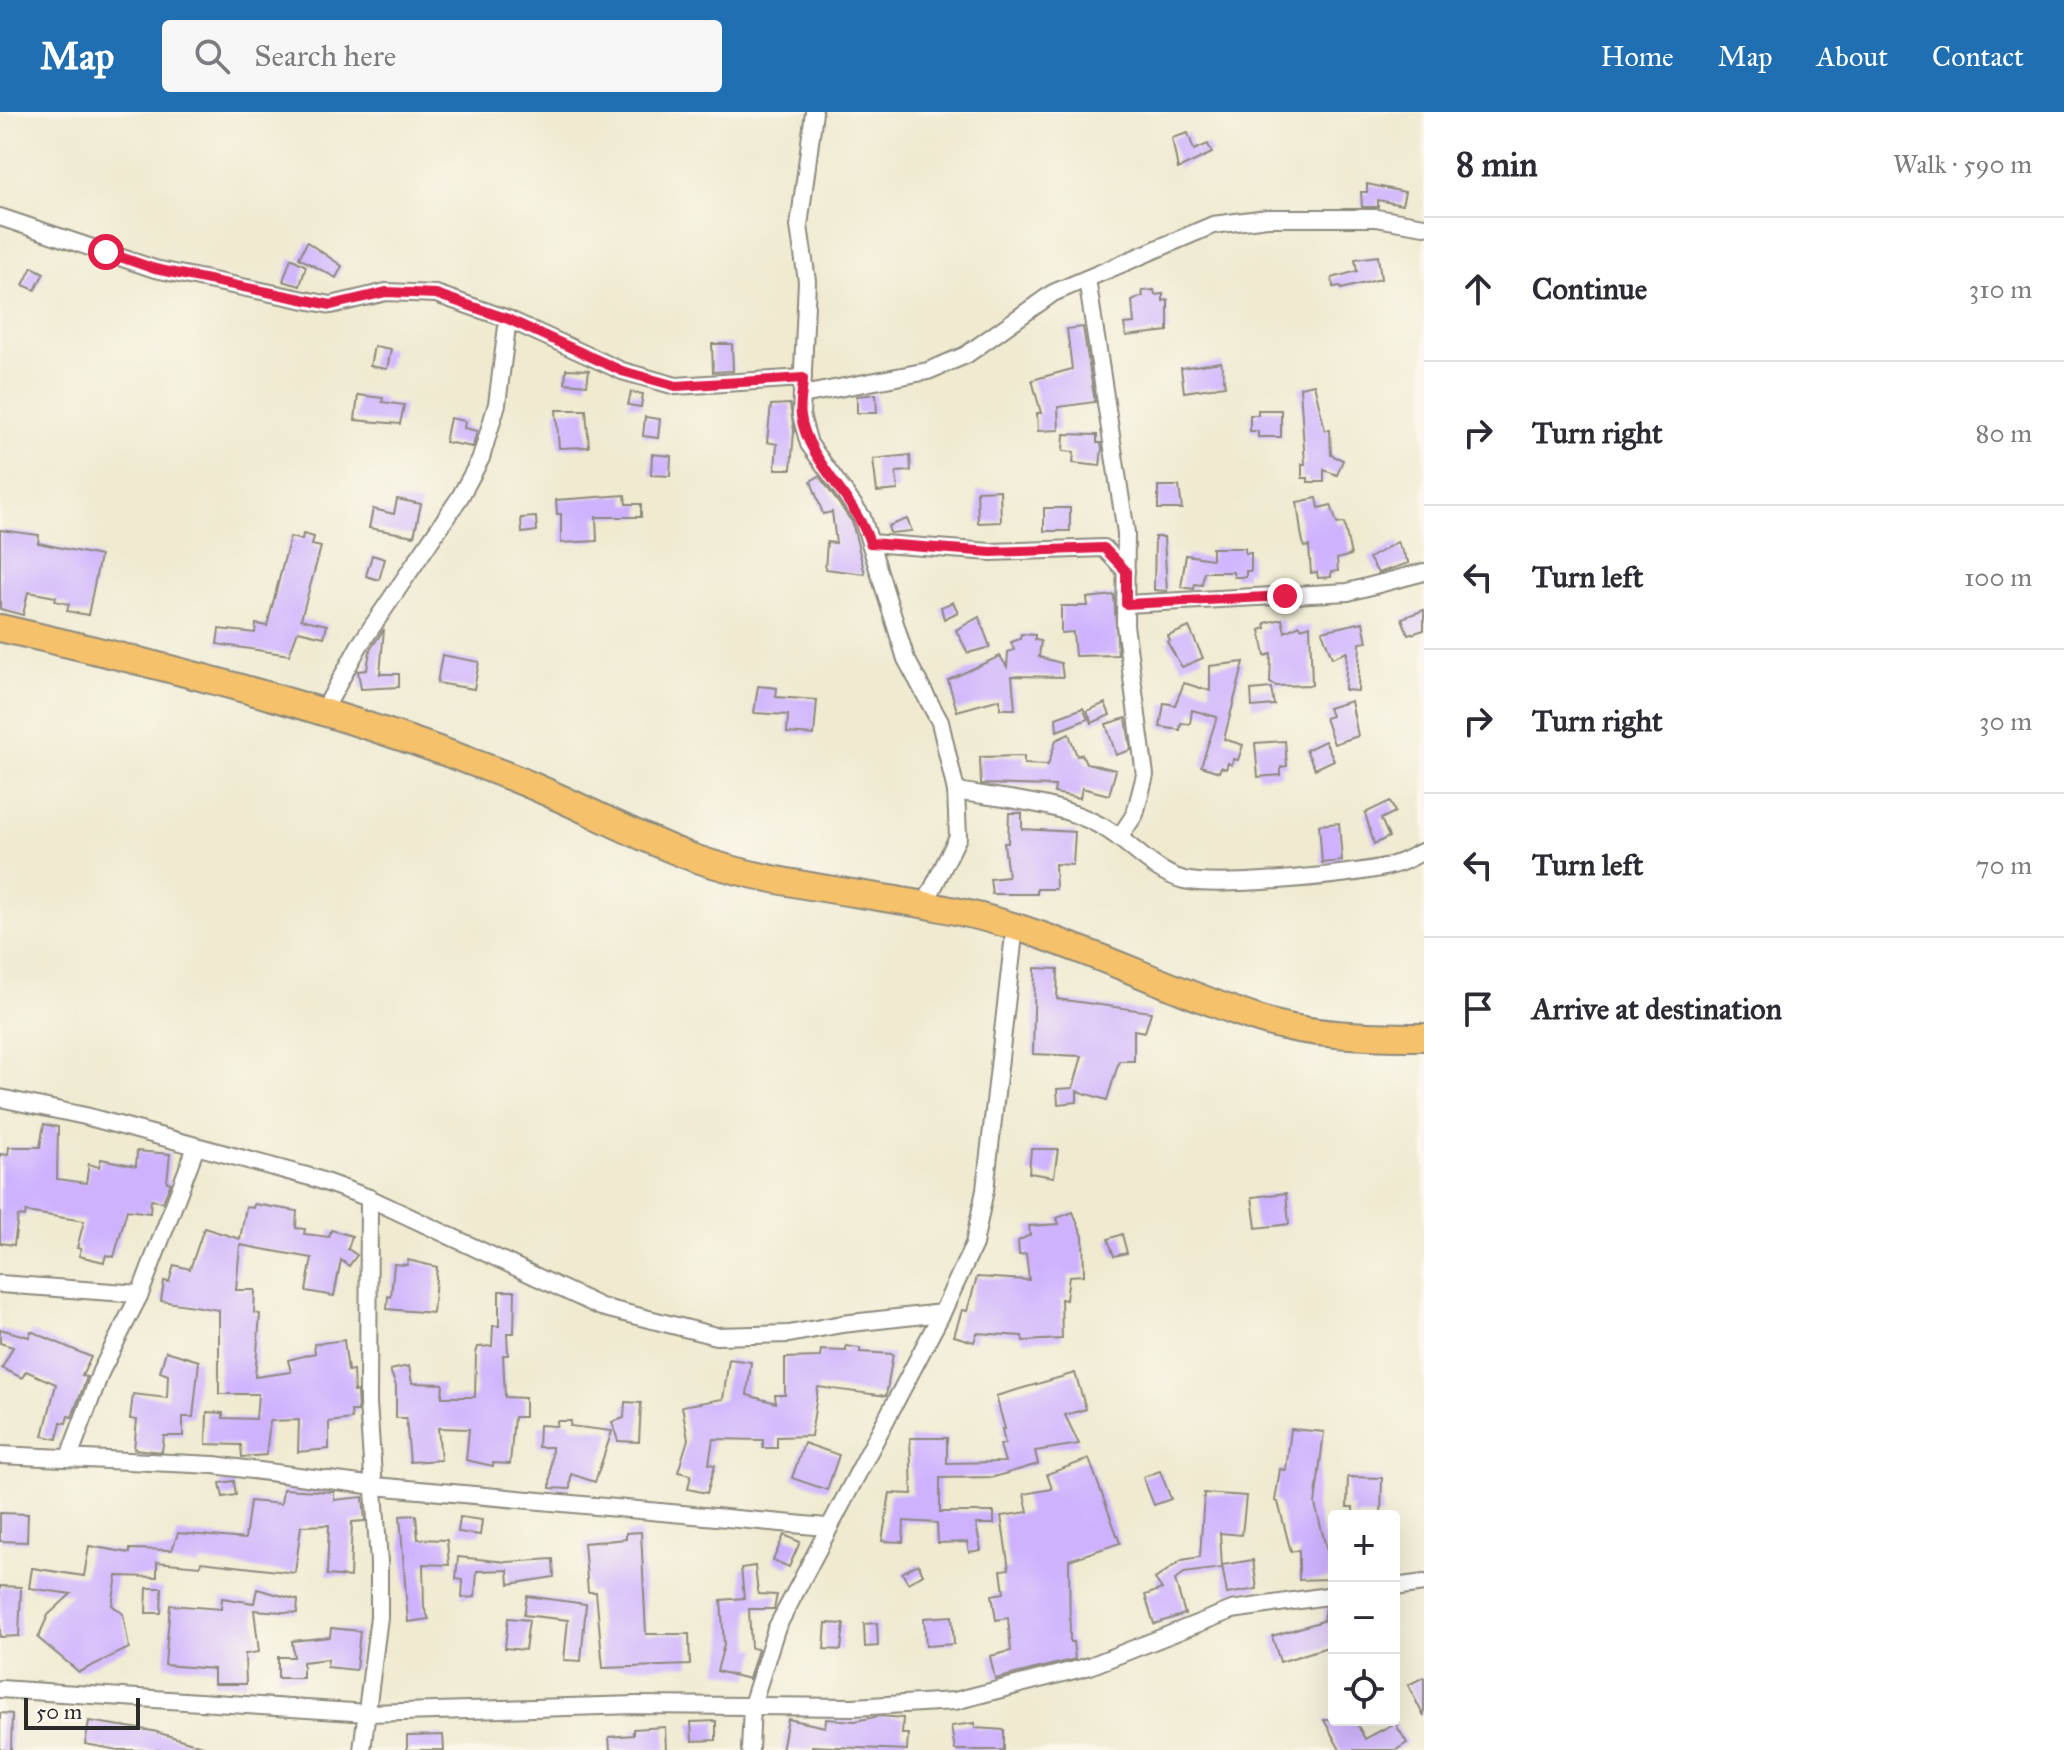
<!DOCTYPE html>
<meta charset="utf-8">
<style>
:root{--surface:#fff;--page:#f7f7f7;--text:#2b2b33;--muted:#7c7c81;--line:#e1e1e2;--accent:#1f6fb2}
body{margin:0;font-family:"IM FELL Great Primer",serif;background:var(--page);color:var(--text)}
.controls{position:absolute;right:24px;bottom:24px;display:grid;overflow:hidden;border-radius:8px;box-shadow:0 8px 32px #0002}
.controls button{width:72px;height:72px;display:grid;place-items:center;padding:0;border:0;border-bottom:2px solid var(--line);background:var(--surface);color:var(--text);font:40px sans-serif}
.scale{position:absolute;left:24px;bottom:20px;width:116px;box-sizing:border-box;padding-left:8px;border:4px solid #2b2b2b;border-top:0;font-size:22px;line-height:28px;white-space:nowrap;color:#2b2b2b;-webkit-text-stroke:6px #fbf7ec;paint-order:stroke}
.stop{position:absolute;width:24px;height:24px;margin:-18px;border:6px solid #e11d48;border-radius:50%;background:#fff}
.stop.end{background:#e11d48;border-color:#fff;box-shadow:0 2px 8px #0008}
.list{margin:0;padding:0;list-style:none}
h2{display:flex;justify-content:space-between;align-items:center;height:104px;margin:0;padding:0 32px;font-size:34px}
h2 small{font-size:26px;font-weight:400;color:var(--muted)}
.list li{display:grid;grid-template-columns:52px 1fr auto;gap:24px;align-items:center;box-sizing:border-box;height:144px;padding:0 32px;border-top:2px solid var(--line)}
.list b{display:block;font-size:30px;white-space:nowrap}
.list em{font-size:26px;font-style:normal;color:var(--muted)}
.icon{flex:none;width:44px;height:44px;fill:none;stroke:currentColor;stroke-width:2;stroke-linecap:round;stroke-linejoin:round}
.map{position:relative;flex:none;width:1424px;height:1638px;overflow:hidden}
header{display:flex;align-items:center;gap:48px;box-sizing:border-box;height:112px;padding:0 40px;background:var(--accent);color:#fff}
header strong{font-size:38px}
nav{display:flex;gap:44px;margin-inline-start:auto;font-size:28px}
.search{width:560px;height:72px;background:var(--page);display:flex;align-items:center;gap:20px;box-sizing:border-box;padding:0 28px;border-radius:8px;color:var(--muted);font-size:30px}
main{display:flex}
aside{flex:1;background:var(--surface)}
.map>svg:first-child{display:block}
</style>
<header>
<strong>Map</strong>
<div class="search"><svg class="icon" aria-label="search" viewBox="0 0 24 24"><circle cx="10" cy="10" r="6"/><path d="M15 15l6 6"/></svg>Search here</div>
<nav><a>Home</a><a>Map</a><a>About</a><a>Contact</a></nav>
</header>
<main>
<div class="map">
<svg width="1424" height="1638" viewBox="0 0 1424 1638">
<rect width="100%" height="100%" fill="#fbf7ec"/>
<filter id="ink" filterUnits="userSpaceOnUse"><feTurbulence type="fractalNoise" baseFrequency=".0125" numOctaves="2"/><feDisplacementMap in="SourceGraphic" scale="16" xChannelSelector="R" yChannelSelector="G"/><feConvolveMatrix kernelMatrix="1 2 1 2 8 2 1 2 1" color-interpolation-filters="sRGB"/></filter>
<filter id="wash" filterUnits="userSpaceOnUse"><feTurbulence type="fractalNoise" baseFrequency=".006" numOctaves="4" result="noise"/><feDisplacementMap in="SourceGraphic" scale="32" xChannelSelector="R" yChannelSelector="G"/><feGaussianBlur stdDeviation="1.8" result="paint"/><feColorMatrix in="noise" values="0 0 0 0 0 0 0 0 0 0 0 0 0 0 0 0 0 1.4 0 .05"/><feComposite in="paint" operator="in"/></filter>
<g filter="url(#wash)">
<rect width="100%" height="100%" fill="#efead0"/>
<g id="blocks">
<!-- building -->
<g fill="#ceb2fe">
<polygon points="1188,21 1194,38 1208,32 1212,41 1178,57 1172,26"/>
<polygon points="1367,72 1405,80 1402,93 1378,88 1378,95 1362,95 1361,80 1367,80"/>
<polygon points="307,130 342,154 336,166 299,146"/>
<polygon points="1378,144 1381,167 1341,177 1340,174 1333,175 1332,166 1357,159 1355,147"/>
<polygon points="291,146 306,154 300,174 283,169"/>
<polygon points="32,155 44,161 35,178 23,173"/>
<polygon points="1154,178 1155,183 1163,182 1163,189 1168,188 1168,219 1126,224 1124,212 1134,211 1132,189 1143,184 1142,179"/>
<polygon points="1083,215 1095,290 1058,295 1059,318 1038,319 1037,301 1041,301 1032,268 1072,257 1067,217"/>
<polygon points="712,232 732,232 733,259 713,260"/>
<polygon points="374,234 391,237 387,257 370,254"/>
<polygon points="1221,250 1225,274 1184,280 1181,256"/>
<polygon points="566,257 589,258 587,273 565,271"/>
<polygon points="1314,272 1325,318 1330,318 1331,343 1343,348 1337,363 1324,358 1324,370 1308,370 1308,366 1302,366 1302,352 1305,352 1300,275"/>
<polygon points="631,280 643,282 641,295 628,293"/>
<polygon points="876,282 877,301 857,301 857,284"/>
<polygon points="358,283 383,286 382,290 404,293 400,312 355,308"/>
<polygon points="790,292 794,319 791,357 775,357 777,332 767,330 771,293"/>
<polygon points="556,298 586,298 589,335 559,336"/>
<polygon points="1258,298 1281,298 1281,325 1258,325 1258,319 1250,319 1250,303 1258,303"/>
<polygon points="645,305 660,307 658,326 643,324"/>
<polygon points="450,306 465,309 464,316 477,319 473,335 445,330"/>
<polygon points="1064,322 1097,323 1097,331 1101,331 1102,336 1100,354 1073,351 1074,340 1063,339"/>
<polygon points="652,342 671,344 670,364 651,363"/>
<polygon points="910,343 911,359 896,360 898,378 877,380 873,347"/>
<polygon points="819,364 852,410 865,462 825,457 827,430 836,431 832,400 823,402 811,369"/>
<polygon points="1158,374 1179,374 1182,397 1158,397"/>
<polygon points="1000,378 1001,410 978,411 977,379"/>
<polygon points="625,383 626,392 641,392 641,405 596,405 597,429 561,431 561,402 557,402 556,388"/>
<polygon points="1317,386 1319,396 1331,393 1337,412 1344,411 1351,443 1337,447 1338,459 1331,460 1331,465 1318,466 1317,460 1311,461 1309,434 1304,435 1301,420 1297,390"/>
<polygon points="397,387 421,392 414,424 369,416 373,397 394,402"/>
<rect x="1044" y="396" width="26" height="23"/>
<polygon points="536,405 537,419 522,421 521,406"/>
<polygon points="907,407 912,419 890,421 888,414"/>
<polygon points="0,418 39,423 38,431 100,444 88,503 67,499 69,492 55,489 56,485 28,480 23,503 0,497"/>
<polygon points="303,422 314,425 312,433 321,435 301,507 327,513 324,525 298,519 289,543 217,532 219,517 255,521 256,512 267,514 290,425 302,428"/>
<polygon points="1155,425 1164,425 1167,479 1154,478"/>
<polygon points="1397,430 1409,451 1378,461 1369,446"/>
<polygon points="1212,436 1245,436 1245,441 1251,441 1251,459 1246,459 1246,465 1234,465 1233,460 1204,460 1202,473 1195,472 1194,477 1181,475 1186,443 1212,447"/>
<polygon points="372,443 385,447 379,468 366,464"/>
<polygon points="1114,483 1118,543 1075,544 1073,520 1061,521 1061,494 1088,494 1087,486"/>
<polygon points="953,490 958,500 944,507 941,495"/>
<polygon points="1424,498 1424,518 1408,523 1402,506"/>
<polygon points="979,505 990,535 968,541 956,518"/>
<polygon points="1282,507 1285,520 1300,513 1301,516 1310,513 1312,573 1276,574 1270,571 1271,542 1265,544 1260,518 1266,516 1265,511"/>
<polygon points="1363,510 1367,530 1360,531 1358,579 1345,578 1347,540 1332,546 1322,519"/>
<polygon points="1189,515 1203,546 1182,555 1167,530 1170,529 1168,524"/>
<polygon points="384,517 380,562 399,562 399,575 361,577 358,559 367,558 370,538"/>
<polygon points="1021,522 1035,523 1035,528 1041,529 1039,545 1061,551 1063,565 1012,564 1015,597 1000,597 1000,587 957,599 948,568 1000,544 1007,555 1008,540 1014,538 1011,530 1020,527"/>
<polygon points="442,543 479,550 474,577 437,571"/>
<polygon points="1244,550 1224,627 1243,633 1238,648 1233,647 1232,653 1228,651 1226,657 1221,655 1219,660 1201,654 1217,605 1192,598 1190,612 1181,611 1180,618 1160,615 1164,591 1175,593 1184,571 1210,579 1210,554"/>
<polygon points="758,574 777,576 776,585 817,588 814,623 787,621 788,603 754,601"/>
<polygon points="1271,576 1274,593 1252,595 1251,578"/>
<polygon points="1351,589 1358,624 1334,632 1325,606 1331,604 1328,596"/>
<polygon points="1105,591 1110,603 1092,611 1087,599"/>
<polygon points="1083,596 1088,607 1057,619 1056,606"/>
<polygon points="1126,606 1131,638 1116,643 1106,612"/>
<polygon points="1069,622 1077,644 1082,642 1086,651 1116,658 1109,683 1082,676 1080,686 1054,681 1055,674 981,672 980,645 1024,644 1024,652 1048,653 1056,628"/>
<polygon points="1285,629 1287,654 1281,655 1281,663 1258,665 1255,631"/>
<polygon points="1325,629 1334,648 1315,657 1306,638"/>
<polygon points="1390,689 1395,700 1381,707 1389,725 1374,732 1365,701"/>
<polygon points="1009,701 1022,701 1022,717 1075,720 1073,753 1055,752 1056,777 1037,777 1037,782 992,782 990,767 1008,765 1004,731 1008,731"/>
<polygon points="1339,711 1342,749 1322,751 1319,713"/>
<polygon points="1035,856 1058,857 1057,887 1151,900 1145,920 1134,918 1134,949 1119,949 1107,988 1077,979 1077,990 1058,992 1057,977 1073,976 1082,944 1033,942"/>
<polygon points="44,1012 58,1015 57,1067 86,1071 89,1052 99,1055 101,1047 136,1054 137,1039 170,1042 167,1070 171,1071 163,1090 151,1088 150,1101 127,1098 114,1145 106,1143 104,1150 79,1144 81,1137 77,1136 84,1109 26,1100 25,1105 18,1104 14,1133 0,1131 0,1042 8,1043 9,1035 40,1035"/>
<polygon points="1031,1037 1058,1037 1054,1065 1029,1061"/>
<polygon points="1286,1081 1289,1112 1256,1116 1252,1085"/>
<polygon points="254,1092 297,1099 296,1116 305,1117 304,1122 329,1125 331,1118 352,1124 348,1137 357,1143 349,1154 341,1148 334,1184 306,1179 312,1146 240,1133 236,1178 255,1178 254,1201 260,1202 255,1265 291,1260 288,1248 315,1241 314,1232 344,1228 348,1259 353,1258 354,1280 357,1279 358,1299 351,1299 352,1307 329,1310 329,1337 298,1340 299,1308 270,1309 266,1343 242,1345 241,1333 206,1332 207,1300 223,1301 223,1306 256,1307 258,1282 219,1282 219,1198 161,1189 164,1169 169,1170 174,1153 190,1157 204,1116 240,1127 246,1095 253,1096"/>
<polygon points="1073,1100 1083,1124 1084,1163 1069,1164 1066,1188 1061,1187 1062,1227 1023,1229 1022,1224 977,1221 974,1230 954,1224 962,1198 967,1199 977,1165 1029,1168 1026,1142 1019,1143 1018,1129 1030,1123 1029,1114 1059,1112 1057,1106"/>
<polygon points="1122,1122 1127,1141 1114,1144 1108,1127"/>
<polygon points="408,1148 437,1155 433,1201 387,1197 388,1184 391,1185 394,1152 407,1153"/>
<polygon points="499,1179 515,1179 514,1221 507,1221 508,1243 503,1243 505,1285 525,1286 525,1305 514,1305 510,1352 493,1351 493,1354 466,1348 469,1317 438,1316 441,1348 410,1350 406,1306 396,1306 396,1274 390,1258 409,1254 412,1271 443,1272 442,1285 475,1285 476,1241 478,1235 492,1234 493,1214 499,1214"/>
<polygon points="0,1217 29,1225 31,1219 91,1245 82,1264 87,1265 72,1305 68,1304 66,1311 61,1310 57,1327 43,1324 56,1272 26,1259 22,1266 2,1256 13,1235 0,1231"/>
<polygon points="846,1234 860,1236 860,1240 893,1242 886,1284 818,1275 811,1324 777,1325 777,1336 763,1336 763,1328 713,1327 709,1352 715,1353 707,1381 688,1377 691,1363 678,1360 688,1327 682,1294 723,1287 729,1247 751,1250 747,1283 776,1291 775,1283 785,1283 785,1246 820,1245 821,1238 846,1239"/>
<polygon points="166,1239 199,1249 193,1305 183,1305 183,1324 164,1324 162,1340 134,1337 137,1308 130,1307 133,1282 167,1286 168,1263 160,1260"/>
<polygon points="1075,1261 1086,1297 1065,1303 1079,1332 1035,1339 1038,1352 994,1365 940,1366 940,1400 994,1400 994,1412 976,1412 981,1438 969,1440 967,1430 938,1431 937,1411 904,1409 903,1430 882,1429 890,1381 912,1382 910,1326 947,1326 947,1351 1005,1350 1000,1333 1005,1332 1002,1317 1005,1317 996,1284"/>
<polygon points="625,1290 641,1291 639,1330 618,1329 612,1310 624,1306"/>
<polygon points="557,1309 571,1309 570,1314 612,1319 595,1370 571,1362 570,1377 550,1376 552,1335 538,1335 539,1313 557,1314"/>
<polygon points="1291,1317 1324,1320 1315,1392 1327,1439 1334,1449 1328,1467 1299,1468 1299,1438 1291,1440 1278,1390 1275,1389 1280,1357 1286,1358"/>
<polygon points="804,1331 839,1343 827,1378 792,1366"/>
<polygon points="1089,1347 1120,1431 1069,1448 1070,1530 1073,1530 1075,1547 995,1567 990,1544 1011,1539 1008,1506 996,1508 992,1483 1004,1481 1001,1458 1009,1457 1001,1404 1028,1400 1024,1382 1052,1377 1047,1362"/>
<polygon points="1160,1359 1171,1387 1154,1393 1143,1365"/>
<polygon points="1348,1365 1382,1366 1381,1404 1353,1404 1353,1395 1347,1395"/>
<polygon points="234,1369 236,1383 223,1385 220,1371"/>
<polygon points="283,1377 334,1380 334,1388 363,1385 365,1409 352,1410 350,1465 327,1463 329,1413 301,1414 295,1461 201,1450 200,1454 157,1450 157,1465 117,1464 112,1493 123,1502 129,1536 79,1560 38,1526 48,1503 71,1482 29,1476 32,1456 84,1464 89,1434 130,1441 130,1437 172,1438 178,1421 245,1427 250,1389 281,1392"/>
<polygon points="1204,1381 1246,1384 1242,1423 1220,1421 1222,1456 1184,1461 1175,1468 1185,1502 1154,1512 1145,1483 1162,1477 1155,1467 1182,1448 1200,1445"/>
<polygon points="0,1401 28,1402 27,1430 0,1429"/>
<polygon points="416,1403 418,1427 447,1428 449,1453 423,1452 424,1496 429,1507 408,1510 400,1404"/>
<polygon points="460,1405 482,1408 480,1423 458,1420"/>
<polygon points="641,1420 646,1522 689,1522 690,1553 603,1556 596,1480 588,1480 584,1431 626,1427 626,1421"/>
<polygon points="784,1423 800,1430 789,1455 773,1448"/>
<polygon points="458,1445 507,1450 553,1447 554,1465 509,1472 508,1458 477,1459 475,1485 462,1486 463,1468 456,1467"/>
<polygon points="1253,1448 1257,1477 1227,1482 1222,1453"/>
<polygon points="918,1452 923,1462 908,1471 902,1461"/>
<polygon points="755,1454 758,1482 777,1483 774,1497 749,1497 751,1536 758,1537 749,1567 717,1559 724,1533 721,1488 744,1486 741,1456"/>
<polygon points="0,1474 21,1475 19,1524 0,1525"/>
<polygon points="147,1476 162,1476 161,1501 146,1501"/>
<polygon points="257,1477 298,1488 297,1501 254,1498 259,1540 245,1542 246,1572 214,1572 214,1557 165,1553 170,1493 221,1497 222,1486 254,1491"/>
<polygon points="527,1484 586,1492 581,1549 564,1548 568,1508 524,1503"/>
<polygon points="1334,1494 1334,1533 1280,1550 1272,1524 1323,1509 1325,1495"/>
<polygon points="952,1504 954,1532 926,1534 924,1506"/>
<polygon points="508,1506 529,1508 525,1538 505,1536"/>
<polygon points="826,1511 844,1512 841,1538 824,1537"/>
<polygon points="877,1511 878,1534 865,1535 864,1512"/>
<polygon points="331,1516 360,1519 356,1558 327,1555 328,1547 303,1550 303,1566 278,1566 278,1545 294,1545 292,1529 330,1525"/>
<polygon points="1424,1565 1424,1605 1408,1573"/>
<polygon points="0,1601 12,1602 11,1638 0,1638"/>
<polygon points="880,1604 903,1606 902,1622 908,1622 907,1638 812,1634 811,1638 782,1638 788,1607 825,1615 826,1607 855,1609"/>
<polygon points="1324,1608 1355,1608 1365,1627 1395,1611 1407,1631 1396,1638 1340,1638"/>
<polygon points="89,1609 153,1619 206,1635 206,1638 118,1638 85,1632"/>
<polygon points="716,1609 716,1628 692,1629 691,1610"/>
<polygon points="975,1611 975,1616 1004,1618 1004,1638 955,1638 951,1614"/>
<polygon points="665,1615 666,1638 610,1638 609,1625 633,1623 633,1617"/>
<polygon points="443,1623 444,1638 407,1638 407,1624"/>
</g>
</g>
</g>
<g filter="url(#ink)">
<use href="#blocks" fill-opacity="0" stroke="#8d8a7e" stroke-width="2"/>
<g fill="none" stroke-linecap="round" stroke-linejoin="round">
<defs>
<g id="minor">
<polyline points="814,0 799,114 807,169 801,303 809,332 862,405 906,547 940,610 956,679 958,725 925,792"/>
<polyline points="0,105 155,157 310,189 331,193 386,180 436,182 508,207 622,259 676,274 803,266"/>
<polyline points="1087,167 1126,421 1125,513 1145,663 1135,702 1119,726"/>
<polyline points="802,283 928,259 966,243 1053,181 1213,113 1267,106 1376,106 1424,114"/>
<polyline points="870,431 991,440 1104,436 1126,459"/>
<polyline points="1126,492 1348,480 1424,460"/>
<polyline points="324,598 359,534 460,385 481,346 497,292 508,207"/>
<path d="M 956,679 C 1005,687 1059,690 1103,715 C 1131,731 1153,760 1184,768 C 1218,776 1362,763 1396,752 C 1406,749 1415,743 1424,739"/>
<polyline points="0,986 85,1004 314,1066 369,1086 601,1195 716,1224 789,1222 842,1212 942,1201"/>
<polyline points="0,1172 140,1182"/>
<polyline points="0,1343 214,1353 375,1374 826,1415"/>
<polyline points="69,1345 101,1259 140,1182 196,1035"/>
<polyline points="1394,1475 1424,1471"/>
<polyline points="0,1577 368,1601 637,1593 853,1595 955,1589 1090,1554 1232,1498 1334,1483"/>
<polyline points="362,1638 379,1505 379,1451 368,1291 369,1086"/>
<polyline points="750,1638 752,1593 776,1517 942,1201 974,1132 985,1078 1015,814"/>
</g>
<path id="trunk" d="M 0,516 C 176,556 349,601 516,667 C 576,691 634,724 694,746 C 798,782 911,781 1016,815 C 1099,841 1178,881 1261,908 C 1311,924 1371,925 1424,925"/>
</defs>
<!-- minor casing -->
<use href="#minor" stroke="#8d8a7e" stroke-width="20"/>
<!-- trunk casing -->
<use href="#trunk" stroke="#8d8a7e" stroke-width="30"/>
<!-- minor -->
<use href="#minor" stroke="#fff" stroke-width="16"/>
<!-- trunk -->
<use href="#trunk" stroke="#f5c16b" stroke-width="26"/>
</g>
</g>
<g fill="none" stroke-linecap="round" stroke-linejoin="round" filter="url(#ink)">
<!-- route -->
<path stroke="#e11d48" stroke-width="10" d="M 106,140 L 155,157 L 331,193 L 386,180 L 436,182 L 508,207 L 622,259 L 676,274 L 803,266 C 803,278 799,292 801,304 C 807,348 855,385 870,431 L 991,440 L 1104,436 L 1126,459 L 1126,492 L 1285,484"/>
</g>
</svg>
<div class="controls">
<button>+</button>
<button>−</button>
<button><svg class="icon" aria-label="locate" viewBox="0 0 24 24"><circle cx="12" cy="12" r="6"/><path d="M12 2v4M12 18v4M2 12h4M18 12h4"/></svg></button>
</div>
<div class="scale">50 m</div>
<div class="stop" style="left:106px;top:140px"></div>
<div class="stop end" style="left:1285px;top:484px"></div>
</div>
<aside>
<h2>8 min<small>Walk · 590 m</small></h2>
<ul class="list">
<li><svg class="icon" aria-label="ahead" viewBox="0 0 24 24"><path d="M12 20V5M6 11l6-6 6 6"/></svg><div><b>Continue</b></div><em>310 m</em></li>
<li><svg class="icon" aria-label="right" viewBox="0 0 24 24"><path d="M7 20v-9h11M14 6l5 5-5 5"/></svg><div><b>Turn right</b></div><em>80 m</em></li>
<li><svg class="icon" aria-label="left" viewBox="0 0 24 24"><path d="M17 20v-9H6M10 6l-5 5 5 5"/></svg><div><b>Turn left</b></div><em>100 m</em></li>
<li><svg class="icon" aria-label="right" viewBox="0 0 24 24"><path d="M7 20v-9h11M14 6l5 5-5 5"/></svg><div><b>Turn right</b></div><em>30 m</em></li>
<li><svg class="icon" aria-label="left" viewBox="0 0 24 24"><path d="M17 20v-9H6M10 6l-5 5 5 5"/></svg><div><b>Turn left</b></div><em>70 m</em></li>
<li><svg class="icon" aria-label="arrive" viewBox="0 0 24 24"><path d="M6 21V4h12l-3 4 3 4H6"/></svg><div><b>Arrive at destination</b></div></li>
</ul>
</aside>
</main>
